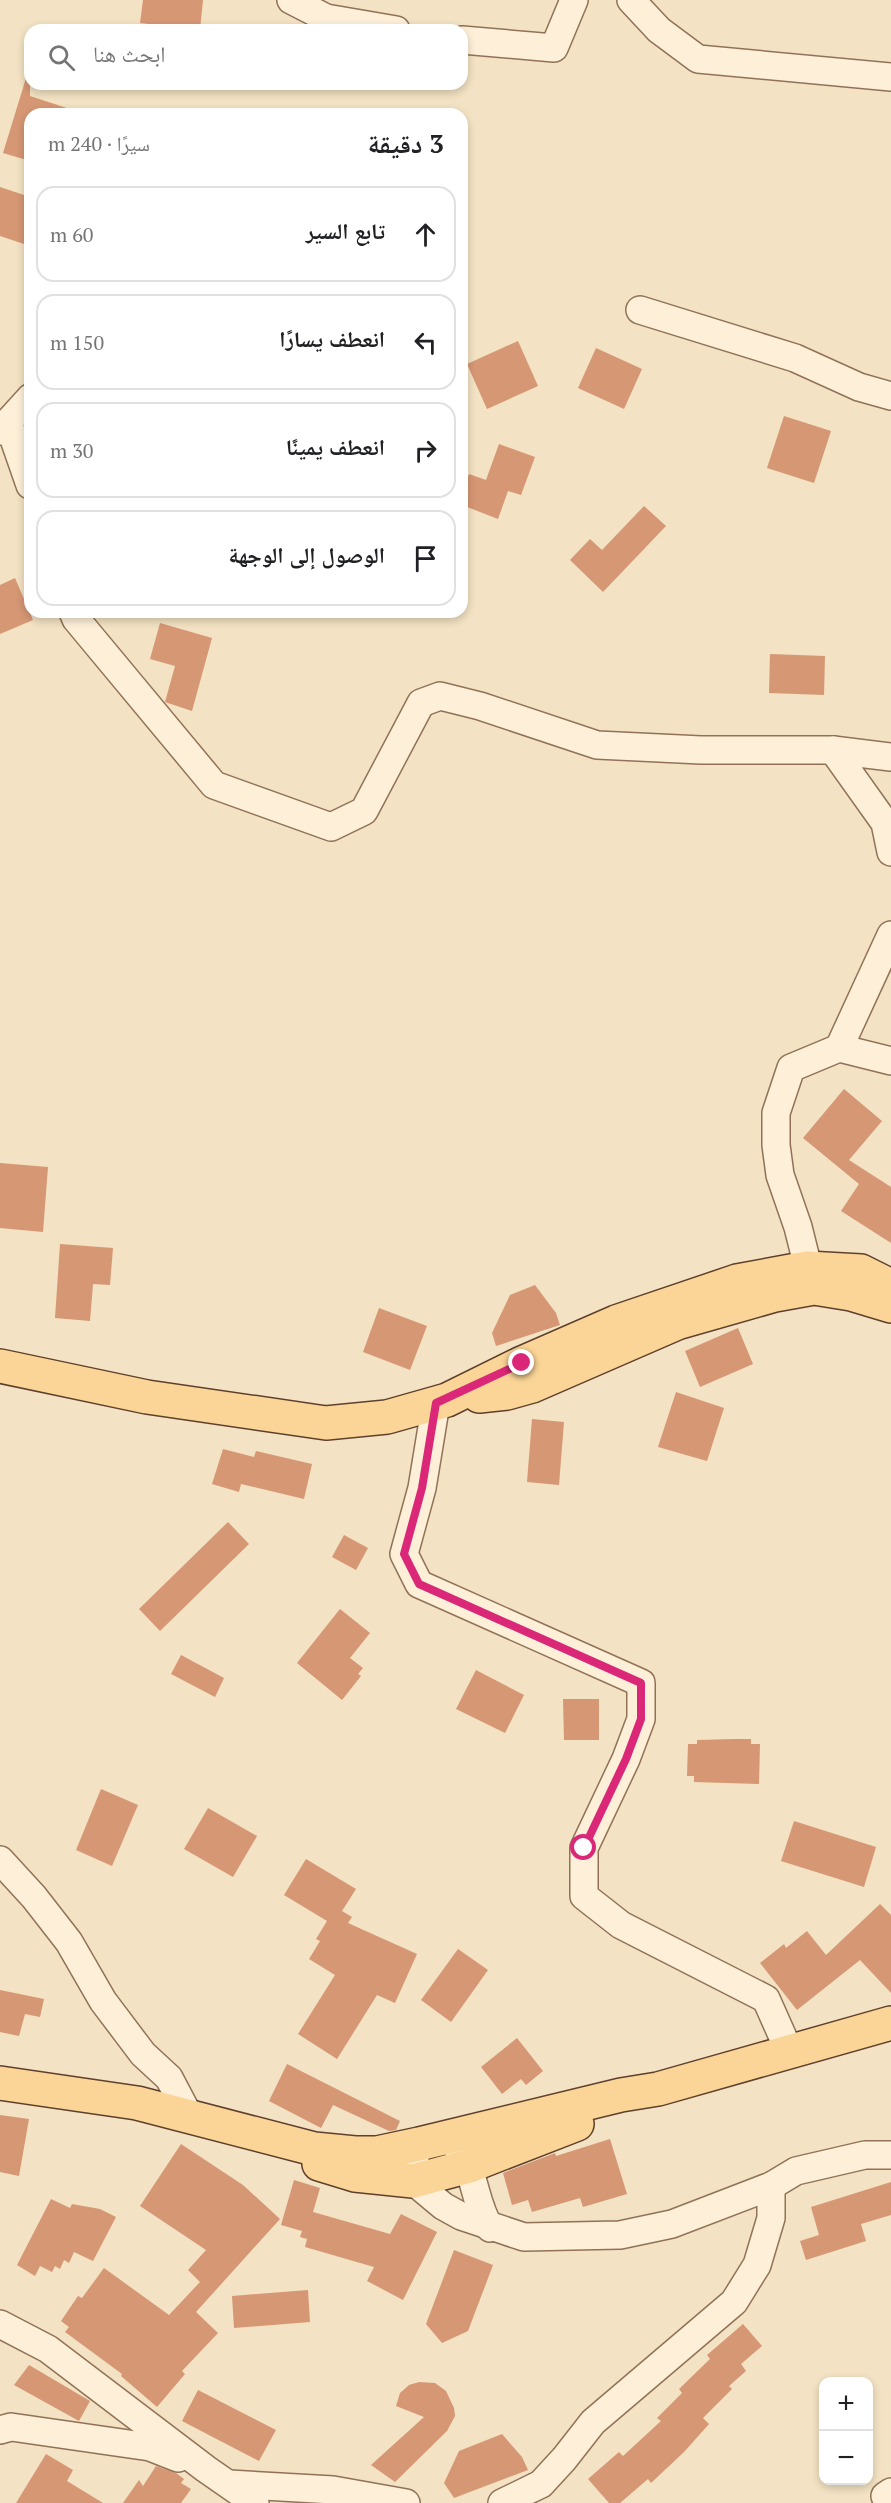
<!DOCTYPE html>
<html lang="ar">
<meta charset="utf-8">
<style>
:root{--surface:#fff;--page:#f2f2f2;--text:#202124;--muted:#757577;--line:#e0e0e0}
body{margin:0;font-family:"PT Serif","Noto Naskh Arabic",serif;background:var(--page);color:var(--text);direction:rtl}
.controls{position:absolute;right:18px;bottom:18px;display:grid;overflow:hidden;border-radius:12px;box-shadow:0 3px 9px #0003}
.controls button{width:54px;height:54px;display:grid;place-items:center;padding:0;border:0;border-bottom:2px solid var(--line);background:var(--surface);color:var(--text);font:30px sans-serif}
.stop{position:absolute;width:18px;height:18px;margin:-14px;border:4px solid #db2777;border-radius:50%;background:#fff}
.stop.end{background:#db2777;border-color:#fff;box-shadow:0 2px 6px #0008}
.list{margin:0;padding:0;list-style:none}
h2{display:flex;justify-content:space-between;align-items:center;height:78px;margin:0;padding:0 24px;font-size:26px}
h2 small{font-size:20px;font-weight:400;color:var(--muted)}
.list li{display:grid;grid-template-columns:39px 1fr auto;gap:18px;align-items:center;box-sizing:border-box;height:96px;margin:0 12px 12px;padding:0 12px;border:2px solid var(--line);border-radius:18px}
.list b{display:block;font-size:22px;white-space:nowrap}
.list em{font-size:20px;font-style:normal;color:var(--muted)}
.icon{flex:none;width:33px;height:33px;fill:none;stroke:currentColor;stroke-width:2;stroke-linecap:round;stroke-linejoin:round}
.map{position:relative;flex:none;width:891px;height:2503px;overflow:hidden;direction:ltr}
.search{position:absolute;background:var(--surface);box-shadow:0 3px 9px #0003;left:24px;top:24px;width:444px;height:66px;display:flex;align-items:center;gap:15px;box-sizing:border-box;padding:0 21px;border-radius:18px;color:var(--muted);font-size:22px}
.panel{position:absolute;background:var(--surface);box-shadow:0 3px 9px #0003;left:24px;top:108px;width:444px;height:510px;border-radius:18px;direction:rtl}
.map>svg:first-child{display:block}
</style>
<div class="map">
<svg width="891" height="2503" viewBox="0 0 891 2503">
<rect width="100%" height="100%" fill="#f3e2c3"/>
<!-- building -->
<g fill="#d69774">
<polygon points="143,0 203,0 200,30 140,23"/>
<polygon points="26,78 30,79 30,96 76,111 75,114 30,114 30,161 3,153"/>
<polygon points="0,187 30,197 30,246 0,236"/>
<polygon points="518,341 538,386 487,409 467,364"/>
<polygon points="596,348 642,369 624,409 578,388"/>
<polygon points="784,416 831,431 814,483 767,468"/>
<polygon points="499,444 535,457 521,495 508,491 498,519 462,505 462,492 469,474 486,480"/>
<polygon points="644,506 666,526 603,592 570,560 590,539 602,550"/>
<polygon points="15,578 33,620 0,634 0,585"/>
<polygon points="160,623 212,638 192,711 165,702 175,666 150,659"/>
<polygon points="770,654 825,656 824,695 769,693"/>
<polygon points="844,1089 882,1121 849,1160 891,1187 891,1243 841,1211 859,1184 803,1138"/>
<polygon points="0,1163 48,1167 43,1232 0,1228"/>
<polygon points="60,1244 113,1248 110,1285 93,1284 90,1321 55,1318"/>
<polygon points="535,1285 556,1313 560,1325 496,1346 492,1333 510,1295"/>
<polygon points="379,1308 427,1326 410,1370 363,1352"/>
<polygon points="738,1328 753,1364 700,1387 685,1351"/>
<polygon points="676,1392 724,1408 707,1461 658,1447"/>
<polygon points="532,1419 564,1422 559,1485 527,1482"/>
<polygon points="223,1449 254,1457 256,1451 312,1464 304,1499 241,1484 239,1492 212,1484"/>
<polygon points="228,1522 249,1544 160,1631 139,1609"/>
<polygon points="344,1535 368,1548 356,1570 332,1557"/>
<polygon points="340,1609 370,1633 350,1658 363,1668 358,1674 361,1676 342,1700 297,1663"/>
<polygon points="181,1655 224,1678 215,1697 171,1674"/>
<polygon points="476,1670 524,1695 505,1733 456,1709"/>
<polygon points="563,1699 599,1699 599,1740 564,1740"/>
<polygon points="734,1739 751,1739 751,1744 760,1744 759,1784 694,1782 694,1776 687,1776 688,1744 697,1744 697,1740"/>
<polygon points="101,1789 138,1805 112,1866 76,1850"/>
<polygon points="208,1808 257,1836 233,1877 184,1849"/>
<polygon points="794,1821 876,1847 864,1887 781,1861"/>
<polygon points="306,1859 356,1889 342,1911 352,1917 348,1923 417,1954 395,2003 377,1995 337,2059 298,2034 335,1975 309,1959 320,1941 316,1939 327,1921 284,1895"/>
<polygon points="880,1904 891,1915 891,1993 860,1960 797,2010 760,1963 784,1944 786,1948 807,1931 826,1955"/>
<polygon points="458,1949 488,1970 451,2022 421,2000"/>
<polygon points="0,1990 44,1999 40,2017 25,2014 19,2036 0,2032"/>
<polygon points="517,2038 543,2071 526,2085 521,2079 502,2094 481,2067"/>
<polygon points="287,2064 400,2121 396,2130 389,2131 333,2105 321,2128 269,2101"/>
<polygon points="0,2115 29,2119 19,2176 0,2172"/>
<polygon points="610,2139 627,2194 583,2207 580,2198 532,2212 528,2200 512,2205 503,2173 555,2153 556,2156"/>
<polygon points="181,2144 243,2185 280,2219 196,2312 218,2333 182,2371 185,2374 157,2407 121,2376 122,2374 65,2332 69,2327 61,2321 78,2296 82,2298 104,2268 169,2315 200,2282 188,2270 206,2250 140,2206"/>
<polygon points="294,2180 320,2188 313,2212 390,2234 401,2214 437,2232 403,2300 367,2281 374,2267 305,2247 307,2239 300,2237 302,2231 281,2225"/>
<polygon points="891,2182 891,2215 861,2224 866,2241 806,2260 800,2241 819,2235 811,2207"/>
<polygon points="51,2199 70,2208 72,2204 100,2209 116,2217 93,2261 74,2252 69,2263 64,2260 60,2269 55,2266 52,2272 40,2266 35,2276 17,2265"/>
<polygon points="454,2250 493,2265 468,2331 442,2343 426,2324"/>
<polygon points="308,2290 310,2322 234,2328 232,2296"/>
<polygon points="743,2324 762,2346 741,2364 746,2371 729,2386 732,2389 703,2418 709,2424 684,2452 651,2483 648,2479 620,2503 609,2503 588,2479 619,2452 623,2456 661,2421 657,2418 682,2393 679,2389 710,2359 707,2355"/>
<polygon points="29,2365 90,2401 79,2421 14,2385"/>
<polygon points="419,2382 435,2383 446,2391 454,2408 455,2416 447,2431 395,2482 371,2465 424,2417 396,2406 400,2393 409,2385"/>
<polygon points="198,2390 276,2430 259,2461 182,2421"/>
<polygon points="502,2434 522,2457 528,2470 454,2498 444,2483 459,2451"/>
<polygon points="46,2454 73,2470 67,2481 103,2503 16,2503"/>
<polygon points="156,2466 176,2473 184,2479 181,2483 191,2489 181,2503 123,2503 139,2480 143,2486"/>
</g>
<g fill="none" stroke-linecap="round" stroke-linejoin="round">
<defs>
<g id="minor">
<polyline points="291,0 326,18 396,30"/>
<polyline points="631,0 659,30 698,59 891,77"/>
<polyline points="462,40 554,48 574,0"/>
<polyline points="640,310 795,358 859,387 891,396"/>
<polyline points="8,422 30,485"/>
<polyline points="0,431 30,398"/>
<polyline points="73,612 76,619 214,785 331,827 364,811 421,703 440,696 480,706 597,745 701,750 833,750"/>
<polyline points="891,757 833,750 885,823 891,852"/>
<polyline points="839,1048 891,935"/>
<polyline points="813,1287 798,1227 780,1175 776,1145 776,1113 791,1068 839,1048 891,1061"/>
<polyline points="436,1403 422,1488 404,1554 419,1584 641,1683 641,1719 626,1759 584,1848 584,1896 621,1925 766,1999 790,2053"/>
<polyline points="0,1860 34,1897 69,1942 103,2001 143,2054 169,2078 189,2116"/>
<polyline points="419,2144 410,2172 413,2181 443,2206 461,2216 524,2237 620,2235 672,2224 771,2186 796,2171 865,2155 891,2155"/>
<path d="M 458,2149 C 476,2173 474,2203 490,2228"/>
<polyline points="0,2324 48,2349 206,2469 255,2503"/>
<polyline points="0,2430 11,2427 150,2447 178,2458"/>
<polyline points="229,2484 333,2490 406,2503"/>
<polyline points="502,2503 541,2484 564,2459 593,2422 734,2302 757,2265 771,2218 771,2186"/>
<polyline points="888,2503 885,2496 891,2492"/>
</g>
<g id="major">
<polyline points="0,1366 147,1397 326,1423 387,1417 447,1400 522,1363 616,1322 737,1281 807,1268 861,1271 891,1286"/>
<polyline points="479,1396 507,1393 532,1386 677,1323 775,1295 814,1288 851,1294 891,1306"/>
<polyline points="0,2083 137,2103 314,2149 355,2153 377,2153 419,2144 621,2095 658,2089 891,2023"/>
<polyline points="319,2164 355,2175 413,2181 469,2166 577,2124"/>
</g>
</defs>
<!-- minor casing -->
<use href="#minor" stroke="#917257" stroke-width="30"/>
<!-- major casing -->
<use href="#major" stroke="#5e402c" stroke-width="36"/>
<!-- minor -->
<use href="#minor" stroke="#fdefd8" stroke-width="27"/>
<!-- major -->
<use href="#major" stroke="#fbd597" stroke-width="33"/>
</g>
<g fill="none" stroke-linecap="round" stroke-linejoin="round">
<!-- route -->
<polyline stroke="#db2777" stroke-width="8" points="522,1363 436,1403 422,1488 404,1554 419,1584 641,1683 641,1719 626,1759 584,1848"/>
</g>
</svg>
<div class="controls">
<button>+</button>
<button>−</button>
</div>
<div class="stop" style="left:584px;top:1848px"></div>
<div class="stop end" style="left:522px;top:1363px"></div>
<div class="search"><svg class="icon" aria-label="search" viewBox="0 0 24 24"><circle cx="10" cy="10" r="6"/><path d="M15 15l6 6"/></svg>ابحث هنا</div>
<section class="panel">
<h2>3 دقيقة<small>سيرًا · 240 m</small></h2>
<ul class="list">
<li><svg class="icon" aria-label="ahead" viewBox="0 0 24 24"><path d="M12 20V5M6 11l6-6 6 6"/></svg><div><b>تابع السير</b></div><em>60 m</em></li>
<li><svg class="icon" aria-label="left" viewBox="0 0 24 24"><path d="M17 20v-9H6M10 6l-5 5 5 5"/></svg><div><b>انعطف يسارًا</b></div><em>150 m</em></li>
<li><svg class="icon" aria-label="right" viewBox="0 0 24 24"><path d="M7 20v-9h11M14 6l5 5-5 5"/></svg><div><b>انعطف يمينًا</b></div><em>30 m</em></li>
<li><svg class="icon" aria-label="arrive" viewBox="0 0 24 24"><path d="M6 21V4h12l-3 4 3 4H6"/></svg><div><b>الوصول إلى الوجهة</b></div></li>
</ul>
</section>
</div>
